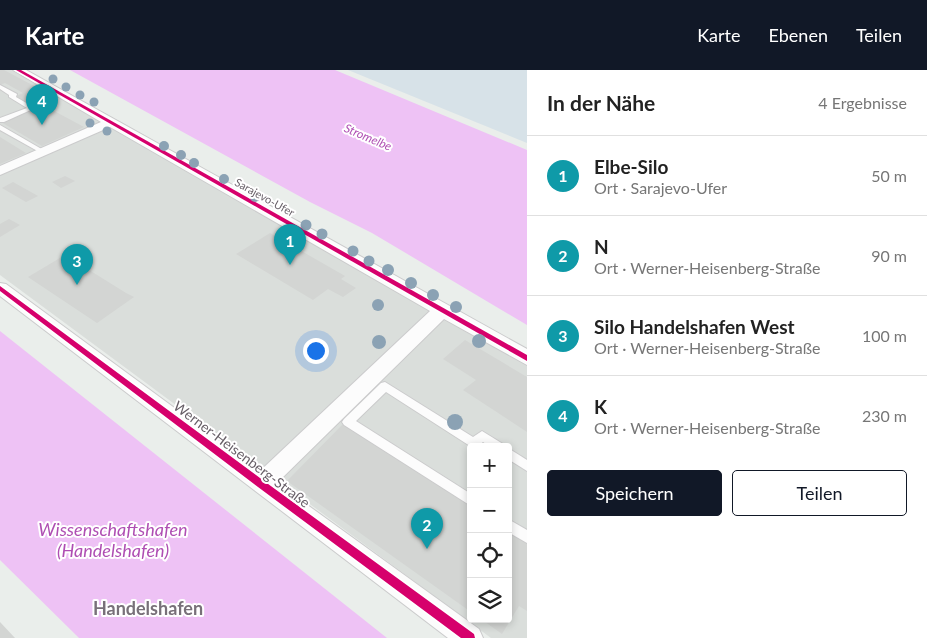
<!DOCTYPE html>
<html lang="de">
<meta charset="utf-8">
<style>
:root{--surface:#fff;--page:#f2f2f2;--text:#222;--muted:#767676;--line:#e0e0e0;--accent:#111827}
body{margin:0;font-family:Lato,sans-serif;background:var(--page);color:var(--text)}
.controls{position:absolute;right:15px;bottom:15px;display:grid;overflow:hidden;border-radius:5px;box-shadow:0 2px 8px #0003}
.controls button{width:45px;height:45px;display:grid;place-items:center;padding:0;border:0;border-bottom:1px solid var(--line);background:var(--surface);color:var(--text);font:25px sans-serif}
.you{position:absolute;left:315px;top:280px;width:18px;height:18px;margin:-12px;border:4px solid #fff;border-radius:50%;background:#1a73e8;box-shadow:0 0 0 8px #1a73e833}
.badge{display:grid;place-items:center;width:32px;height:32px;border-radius:50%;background:var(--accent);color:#fff;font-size:16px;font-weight:700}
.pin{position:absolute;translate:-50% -41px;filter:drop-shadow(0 1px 2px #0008)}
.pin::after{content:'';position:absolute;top:26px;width:18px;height:15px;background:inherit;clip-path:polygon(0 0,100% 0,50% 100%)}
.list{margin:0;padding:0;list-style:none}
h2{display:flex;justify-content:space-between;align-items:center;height:65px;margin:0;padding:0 20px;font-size:21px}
h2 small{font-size:16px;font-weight:400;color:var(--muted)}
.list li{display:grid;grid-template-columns:32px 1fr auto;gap:15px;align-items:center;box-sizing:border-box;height:80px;padding:0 20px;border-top:1px solid var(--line)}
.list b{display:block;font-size:19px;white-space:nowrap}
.list p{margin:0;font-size:16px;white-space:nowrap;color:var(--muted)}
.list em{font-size:16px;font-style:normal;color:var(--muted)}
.actions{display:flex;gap:10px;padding:15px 20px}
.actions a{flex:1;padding:11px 0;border:1px solid var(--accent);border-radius:5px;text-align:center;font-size:18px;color:var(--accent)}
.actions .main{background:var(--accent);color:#fff}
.icon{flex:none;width:28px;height:28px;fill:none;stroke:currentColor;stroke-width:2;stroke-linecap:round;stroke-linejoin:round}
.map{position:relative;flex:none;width:527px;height:568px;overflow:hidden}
header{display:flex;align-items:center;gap:30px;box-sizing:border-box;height:70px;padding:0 25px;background:var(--accent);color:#fff}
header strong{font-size:24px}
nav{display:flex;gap:28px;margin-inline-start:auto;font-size:18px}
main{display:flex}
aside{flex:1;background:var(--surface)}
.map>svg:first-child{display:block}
</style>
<header>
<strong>Karte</strong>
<nav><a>Karte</a><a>Ebenen</a><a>Teilen</a></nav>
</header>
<main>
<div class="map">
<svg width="527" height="568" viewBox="0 0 527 568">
<rect width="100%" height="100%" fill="#eaeeeb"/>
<!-- industrial -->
<path fill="#dadedb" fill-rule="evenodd" d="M 0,0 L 24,0 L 123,53 L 527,282 L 527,568 L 491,568 L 0,205 ZM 471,377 L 508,377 L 508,549 L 471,549 Z"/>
<!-- green -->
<polygon fill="#d7e2e8" points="348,0 527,0 527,73"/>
<!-- water -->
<g fill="#eec2f5">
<polygon points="70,0 335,0 527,80 527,255 372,163 310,132"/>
<polygon points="0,261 387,568 79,568 0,490"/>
</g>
<!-- building -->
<g fill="#d3d5d3">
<polygon points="0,0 4,0 53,26 31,35 16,26 23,23 5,13 0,15"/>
<polygon points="43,35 84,57 42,76 1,52"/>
<polygon points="0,67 26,83 0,94"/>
<polygon points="65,106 75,111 61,118 52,112"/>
<polygon points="13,112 38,126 26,132 2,118"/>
<polygon points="9,149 20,155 0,167 0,154"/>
<polygon points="270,163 345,206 341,209 356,218 343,227 328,219 313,230 236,184"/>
<polygon points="65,185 126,223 134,227 97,253 28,207"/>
<polygon points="465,270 527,307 527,362 463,320 476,310 443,289"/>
<polygon points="345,352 471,432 471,542 287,411"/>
<polygon points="508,456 527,468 527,541 519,536 502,564 481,549 508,549"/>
<polygon points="0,552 15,568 0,568"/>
</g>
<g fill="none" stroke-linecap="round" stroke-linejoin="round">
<defs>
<g id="service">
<polygon points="0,15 17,24 16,27 35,38 4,52 0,52 0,48 27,38 9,27 9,25 0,19"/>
<polygon points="0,55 45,81 47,82 41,83 0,60"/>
<polygon points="385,312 473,367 482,361 503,374 505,377 490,377 483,372 477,377 470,376 386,322 356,351 471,424 471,436 344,355 342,352 344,349 381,313"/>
<polygon points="508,378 527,390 527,401 508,389"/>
<polygon points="508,449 527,460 527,473 508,462"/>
</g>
<polygon id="minor" points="13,0 26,0 527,279 527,295 444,249 277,413 479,559 483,568 448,568 0,226 0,213 6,214 260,401 430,241 110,57 0,105 0,96 101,52"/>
</defs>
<!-- service casing -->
<use href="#service" stroke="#cbcbcc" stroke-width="2"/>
<!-- minor casing -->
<use href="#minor" stroke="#cbcbcc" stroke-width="2"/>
<!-- service -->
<use href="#service" fill="#fcfcfc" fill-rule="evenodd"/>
<!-- minor -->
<use href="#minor" fill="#fcfcfc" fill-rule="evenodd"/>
<defs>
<g id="cycleway">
<polygon points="16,0 21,0 527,285 527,291"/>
<polygon points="0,216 264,411 474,564 475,568 461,568 258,417 0,221"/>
</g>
</defs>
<!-- cycleway casing -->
<use href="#cycleway" stroke="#fff" stroke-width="3"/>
<!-- cycleway -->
<use href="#cycleway" fill="#d6006c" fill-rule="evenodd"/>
</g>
<!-- trees -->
<g fill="#8ba2b4">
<circle cx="53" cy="9" r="4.5"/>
<circle cx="66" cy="17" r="4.5"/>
<circle cx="80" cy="25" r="4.5"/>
<circle cx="94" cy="32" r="4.5"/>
<circle cx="90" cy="53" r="4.5"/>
<circle cx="107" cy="61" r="4.5"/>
<circle cx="164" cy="76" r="5"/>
<circle cx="181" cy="85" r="5"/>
<circle cx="194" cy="93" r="5"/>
<circle cx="224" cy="109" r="5"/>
<circle cx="255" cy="127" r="5"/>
<circle cx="306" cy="155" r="5.5"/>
<circle cx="322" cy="164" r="5.5"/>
<circle cx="353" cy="181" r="5.5"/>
<circle cx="369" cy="191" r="5.5"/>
<circle cx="388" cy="200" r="6"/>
<circle cx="411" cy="213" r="6"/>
<circle cx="433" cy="225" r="6"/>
<circle cx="378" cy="235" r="6"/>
<circle cx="456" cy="237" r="6"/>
<circle cx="479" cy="271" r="7"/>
<circle cx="379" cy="272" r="7"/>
<circle cx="455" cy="352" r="8"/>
</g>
<g text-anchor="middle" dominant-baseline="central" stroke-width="4" stroke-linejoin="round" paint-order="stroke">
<!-- far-street labels -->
<g font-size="11" fill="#675f67" stroke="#fff">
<text transform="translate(265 127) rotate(29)">Sarajevo-Ufer</text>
</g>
<!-- far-water labels -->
<g font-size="12" font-style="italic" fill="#af4eb3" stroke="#fff">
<text transform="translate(368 67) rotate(23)">Stromelbe</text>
</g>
<!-- street labels -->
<g font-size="14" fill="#675f67" stroke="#fff">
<text transform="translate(242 384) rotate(37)">Werner-Heisenberg-Straße</text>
</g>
<!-- near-water labels -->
<g font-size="18" font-style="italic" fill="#af4eb3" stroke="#fff">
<text x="113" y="459">Wissenschaftshafen<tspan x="113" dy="21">(Handelshafen)</tspan></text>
</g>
<!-- near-neighbourhood labels -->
<g font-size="18" font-weight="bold" fill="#787079" stroke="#fff">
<text x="148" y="538">Handelshafen</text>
</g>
</g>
</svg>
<div class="controls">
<button>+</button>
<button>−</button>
<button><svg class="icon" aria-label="locate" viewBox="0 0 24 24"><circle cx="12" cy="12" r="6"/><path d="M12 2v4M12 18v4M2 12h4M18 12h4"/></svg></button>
<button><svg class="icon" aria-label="layers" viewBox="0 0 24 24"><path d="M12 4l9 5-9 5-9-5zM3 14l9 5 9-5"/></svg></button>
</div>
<div class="you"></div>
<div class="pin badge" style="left:290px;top:195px;background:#0f9aa8">1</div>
<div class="pin badge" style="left:427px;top:479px;background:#0f9aa8">2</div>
<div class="pin badge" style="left:77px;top:215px;background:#0f9aa8">3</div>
<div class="pin badge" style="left:42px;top:55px;background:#0f9aa8">4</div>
</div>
<aside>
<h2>In der Nähe<small>4 Ergebnisse</small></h2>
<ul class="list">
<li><span class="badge" style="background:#0f9aa8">1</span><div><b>Elbe-Silo</b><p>Ort · Sarajevo-Ufer</p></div><em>50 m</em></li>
<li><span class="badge" style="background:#0f9aa8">2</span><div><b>N</b><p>Ort · Werner-Heisenberg-Straße</p></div><em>90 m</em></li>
<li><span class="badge" style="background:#0f9aa8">3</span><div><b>Silo Handelshafen West</b><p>Ort · Werner-Heisenberg-Straße</p></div><em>100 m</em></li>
<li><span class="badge" style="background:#0f9aa8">4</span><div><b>K</b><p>Ort · Werner-Heisenberg-Straße</p></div><em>230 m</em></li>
</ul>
<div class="actions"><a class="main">Speichern</a><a>Teilen</a></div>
</aside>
</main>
